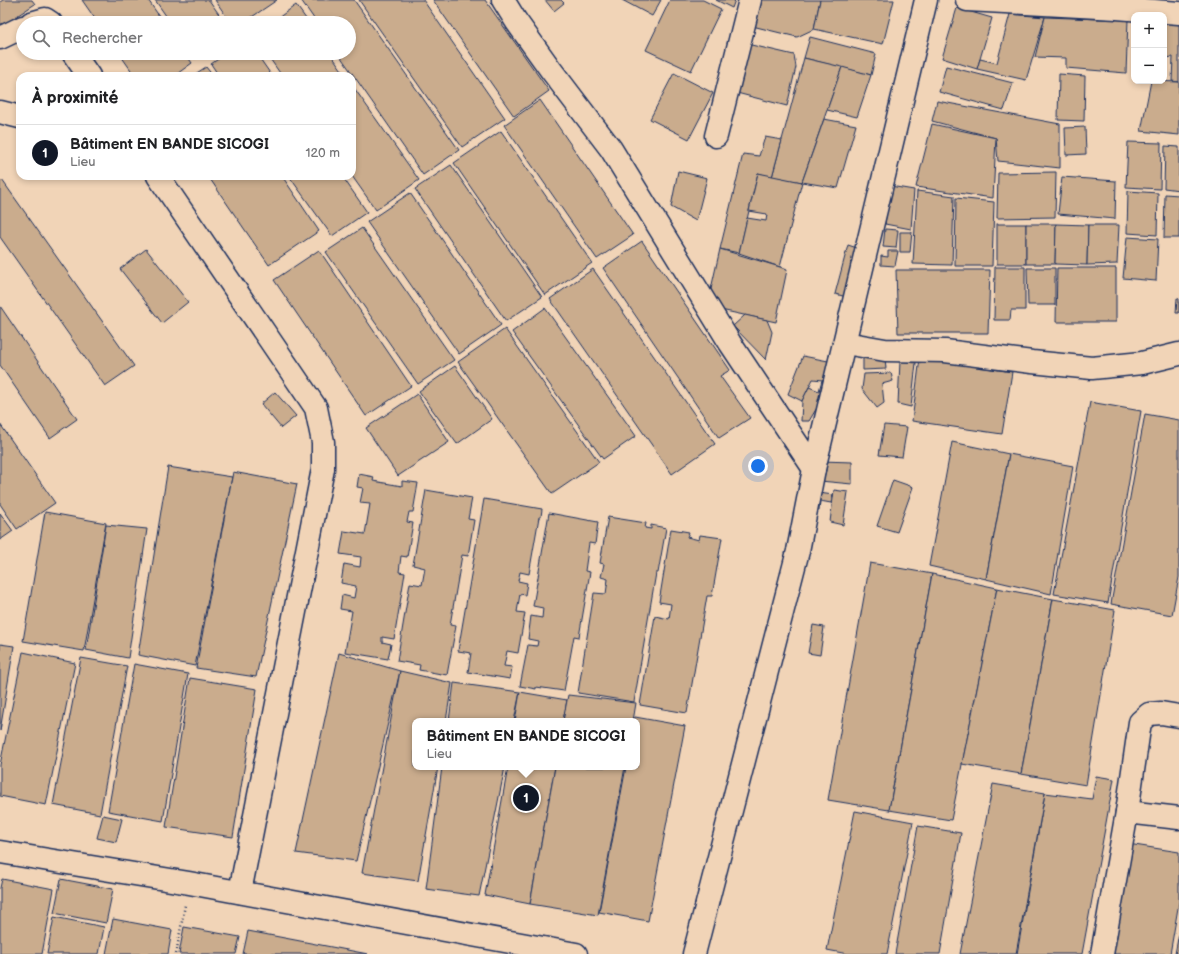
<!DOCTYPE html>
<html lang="fr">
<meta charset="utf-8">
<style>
:root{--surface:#fff;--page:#f6f6f6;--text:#202124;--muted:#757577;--line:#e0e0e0;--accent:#111827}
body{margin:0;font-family:"Balsamiq Sans",sans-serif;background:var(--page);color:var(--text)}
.controls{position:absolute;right:12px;top:12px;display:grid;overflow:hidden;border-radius:8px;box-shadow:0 2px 6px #0003}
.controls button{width:36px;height:36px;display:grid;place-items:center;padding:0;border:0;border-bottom:1px solid var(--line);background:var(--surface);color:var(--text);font:20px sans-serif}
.you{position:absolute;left:758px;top:466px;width:14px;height:14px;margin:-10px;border:3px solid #fff;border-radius:50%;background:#1a73e8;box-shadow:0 0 0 6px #1a73e833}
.badge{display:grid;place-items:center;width:26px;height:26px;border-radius:50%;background:var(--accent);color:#fff;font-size:13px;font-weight:700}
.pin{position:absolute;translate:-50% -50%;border:2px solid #fff;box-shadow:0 1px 4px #0006}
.popup{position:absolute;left:412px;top:718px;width:228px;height:52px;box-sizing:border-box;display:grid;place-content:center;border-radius:8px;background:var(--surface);filter:drop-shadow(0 1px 3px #0005);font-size:13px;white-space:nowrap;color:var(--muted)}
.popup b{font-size:15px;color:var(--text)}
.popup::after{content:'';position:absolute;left:50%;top:100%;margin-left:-8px;border:8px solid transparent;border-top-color:var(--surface)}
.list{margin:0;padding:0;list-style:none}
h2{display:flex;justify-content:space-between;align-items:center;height:52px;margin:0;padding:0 16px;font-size:17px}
h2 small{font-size:13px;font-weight:400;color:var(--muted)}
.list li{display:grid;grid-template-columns:26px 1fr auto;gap:12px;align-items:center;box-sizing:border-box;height:56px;padding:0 16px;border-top:1px solid var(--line)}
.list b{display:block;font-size:15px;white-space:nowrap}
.list p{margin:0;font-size:13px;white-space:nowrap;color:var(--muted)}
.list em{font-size:13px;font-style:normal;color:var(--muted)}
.icon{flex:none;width:22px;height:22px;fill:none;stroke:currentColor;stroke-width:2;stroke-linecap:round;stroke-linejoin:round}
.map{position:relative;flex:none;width:1179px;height:954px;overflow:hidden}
.search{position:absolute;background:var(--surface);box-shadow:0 2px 6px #0003;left:16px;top:16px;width:340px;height:44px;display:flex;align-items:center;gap:10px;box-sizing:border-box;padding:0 14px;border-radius:22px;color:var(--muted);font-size:15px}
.panel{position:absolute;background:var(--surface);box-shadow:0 2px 6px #0003;left:16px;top:72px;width:340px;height:108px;border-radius:12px}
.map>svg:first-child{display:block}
</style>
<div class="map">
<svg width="1179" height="954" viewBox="0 0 1179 954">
<rect width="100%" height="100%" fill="#f1d4b7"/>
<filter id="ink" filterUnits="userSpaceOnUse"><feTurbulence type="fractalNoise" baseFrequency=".025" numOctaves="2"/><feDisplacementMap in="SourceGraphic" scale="8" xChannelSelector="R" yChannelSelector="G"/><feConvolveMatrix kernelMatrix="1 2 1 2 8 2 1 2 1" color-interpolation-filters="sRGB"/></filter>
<g filter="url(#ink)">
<!-- building -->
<g fill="#caac8d" stroke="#1b2f5e">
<polygon points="3,0 32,0 35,4 0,27 0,2"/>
<polygon points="82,0 148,0 164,23 98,23"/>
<polygon points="155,0 209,0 225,23 171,23"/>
<polygon points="215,0 277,0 243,23 231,23"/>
<polygon points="301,0 354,0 459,150 423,175 338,53 349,53 349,23 317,23"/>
<polygon points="359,0 423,0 505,118 462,147"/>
<polygon points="433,0 485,0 549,91 514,116"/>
<polygon points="545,0 561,0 564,3 554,11"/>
<polygon points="622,0 661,0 652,16"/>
<polygon points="670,0 703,0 721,9 691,71 646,50"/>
<polygon points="716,0 735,0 732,8"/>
<polygon points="752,0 820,0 814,29 797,37 744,24"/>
<polygon points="820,0 894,0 883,44 814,29"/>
<polygon points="296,5 309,23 271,23"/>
<polygon points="957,8 992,18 977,69 942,58"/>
<polygon points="1010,14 1045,17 1026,80 977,69 980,59 997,63"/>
<polygon points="1045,17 1128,20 1126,73 1066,68 1066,58 1035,57"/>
<polygon points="1164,23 1179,24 1179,82 1172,81 1173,57 1164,58"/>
<polygon points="810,37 876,54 871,75 804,58"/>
<polygon points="747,44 794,55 796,67 787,106 733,92"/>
<polygon points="119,53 185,53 192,63 174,76 135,76"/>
<polygon points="191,53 203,53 195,59"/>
<polygon points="227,53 256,53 272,76 219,76 211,64"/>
<polygon points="266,53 330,53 346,76 282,76"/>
<polygon points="804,58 842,67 802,182 772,177"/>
<polygon points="946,66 1013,83 1004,110 939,92"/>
<polygon points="206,67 213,76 192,76"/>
<polygon points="842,67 871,75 857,117 827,110"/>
<polygon points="674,73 713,93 689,139 650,119"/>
<polygon points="1059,74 1085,76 1084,121 1058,120"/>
<polygon points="1151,81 1179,82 1179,135 1141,131"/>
<polygon points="352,85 419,180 376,210 352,176"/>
<polygon points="540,100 633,235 597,259 504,125"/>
<polygon points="937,101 1060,124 1060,168 998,161 996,138 932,121"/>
<polygon points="824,119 856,125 838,188 802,182"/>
<polygon points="932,124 996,138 993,198 916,187"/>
<polygon points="1085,127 1086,154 1066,155 1065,128"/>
<polygon points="501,131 592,263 545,295 454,163"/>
<polygon points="765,137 782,140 772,177 758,173 739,253 720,249 743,154 759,156"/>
<polygon points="1128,142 1161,143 1160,189 1126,187"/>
<polygon points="1165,146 1179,147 1179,190 1164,188"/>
<polygon points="451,165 542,297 506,321 415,189"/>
<polygon points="678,171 707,178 696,221 671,207"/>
<polygon points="1056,172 1055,217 997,218 998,173"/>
<polygon points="758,173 802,182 780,267 739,253 747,218 766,221 767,214 749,211"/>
<polygon points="208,176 282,176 319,231 269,265"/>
<polygon points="289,176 342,176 367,212 332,236"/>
<polygon points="1062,177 1116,181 1115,219 1058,214"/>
<polygon points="2,180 134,366 105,386 0,237 0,182"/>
<polygon points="890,186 914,190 911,229 885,224"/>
<polygon points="917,191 954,196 952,265 913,264"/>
<polygon points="1128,191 1158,193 1157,235 1127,233"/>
<polygon points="410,193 501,325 459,354 367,222"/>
<polygon points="1165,194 1179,195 1179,238 1164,238"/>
<polygon points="956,198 994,202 992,266 955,266"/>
<rect x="997" y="224" width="29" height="40"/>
<polygon points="1026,224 1056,224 1055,264 1026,264"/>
<polygon points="1056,224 1088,225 1087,265 1055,264"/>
<polygon points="1088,225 1119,225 1117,264 1087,265"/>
<polygon points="362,228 454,360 418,384 326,252"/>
<polygon points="885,229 898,230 896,248 883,247"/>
<polygon points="900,232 912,232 910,252 900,252"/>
<polygon points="1127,237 1158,239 1156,281 1123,278"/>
<polygon points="642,241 730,370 720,376 750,418 719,438 603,268"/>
<polygon points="848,245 860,249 847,297 835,294"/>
<polygon points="146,249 188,302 162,323 120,269"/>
<polygon points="720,249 780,267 787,270 776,322 707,307"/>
<polygon points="319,250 411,386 366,416 274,280"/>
<polygon points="888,251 898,251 895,266 881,265 881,256 888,257"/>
<polygon points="995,267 1025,267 1025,310 1011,310 1010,320 994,320"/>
<polygon points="1027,268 1055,268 1055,305 1028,305"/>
<polygon points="1057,268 1116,268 1116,322 1056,322"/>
<polygon points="593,269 715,444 672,474 550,299"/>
<polygon points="896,270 990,270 988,333 898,333"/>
<polygon points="1177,298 1179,299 1179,313 1176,313"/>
<polygon points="0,306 77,419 50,438 0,365"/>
<polygon points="545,308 636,436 603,459 512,332"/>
<polygon points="745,315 767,320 772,332 766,360 733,326"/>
<polygon points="505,329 599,462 552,494 458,362"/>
<polygon points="803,356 838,363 833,381 813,379 802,401 788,394"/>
<polygon points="863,357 885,357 886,369 863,370"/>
<polygon points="920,358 1012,372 1002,434 912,421"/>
<polygon points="900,361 916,363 911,407 898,404"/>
<polygon points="455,366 492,419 457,444 419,391"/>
<polygon points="891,373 893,381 882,384 884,403 877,408 862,389 864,374"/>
<polygon points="822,380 833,381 809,421 801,421 802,401 809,387 819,391"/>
<polygon points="275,392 296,416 281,428 261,404"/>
<polygon points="417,394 449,442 398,476 366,428"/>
<polygon points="1090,402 1141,411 1108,603 1054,594"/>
<polygon points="1145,414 1179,420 1179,577 1172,615 1111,604"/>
<polygon points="0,424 55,503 17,529 0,504"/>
<polygon points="884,425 907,427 902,457 879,455"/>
<polygon points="952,442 1009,454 986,579 929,566"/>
<polygon points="1009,454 1073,466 1051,594 986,579"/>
<polygon points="821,461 852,462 852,484 820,481"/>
<polygon points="168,467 232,477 195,666 138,655"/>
<polygon points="233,472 297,484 256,677 196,668"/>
<polygon points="359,474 374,477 373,481 402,486 402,481 418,483 413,512 409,512 407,522 413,523 407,557 401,556 399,572 405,573 394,639 382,637 382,642 391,644 388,659 345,652 352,611 340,609 342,595 354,598 356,586 341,583 344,564 360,567 361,557 340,554 344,531 365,534 370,504 360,503 363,488 357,487"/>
<polygon points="893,480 913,487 897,532 877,526"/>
<polygon points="426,490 472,498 468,519 474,520 468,556 462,555 450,625 456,626 447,675 419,670 420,665 397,661 410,583 422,585 425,568 413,565"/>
<polygon points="834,490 848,492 843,525 830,522"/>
<polygon points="812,492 833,495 831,503 820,501 819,511 806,509"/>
<polygon points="484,499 542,509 541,517 539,517 529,574 520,572 518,581 527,583 525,595 520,594 517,612 525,613 518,653 507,651 504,666 512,667 510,679 468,672 471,653 458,651"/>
<polygon points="45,512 106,523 84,651 23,641"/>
<polygon points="0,513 13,531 0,540"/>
<polygon points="549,513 598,522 595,544 589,543 585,571 590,572 579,637 574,636 564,691 536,687 536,689 520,686 528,645 537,646 538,641 528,639 531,616 542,618 543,608 533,606"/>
<polygon points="608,517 646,523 645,528 651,529 651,525 666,528 658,573 656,573 634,702 578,693 594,593 606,594 608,579 601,577 604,564 600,563"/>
<polygon points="106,525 147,529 128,658 86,650"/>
<polygon points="671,529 689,532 687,537 699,540 700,535 722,538 712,596 707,596 687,713 640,705 655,616 669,619 671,604 659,602"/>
<polygon points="870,563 932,574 889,810 828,800"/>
<polygon points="932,574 997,588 951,820 889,810"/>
<polygon points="997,588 1053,599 1021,774 962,764"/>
<polygon points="1053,599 1115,610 1086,785 1021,774"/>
<polygon points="813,625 824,627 820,655 808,653"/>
<polygon points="0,644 14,646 0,731"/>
<polygon points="23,652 75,663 46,805 0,796 0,765"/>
<polygon points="339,653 400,671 356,861 296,853"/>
<polygon points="81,658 127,666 100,814 53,805"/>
<polygon points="134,664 188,674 163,821 108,811"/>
<polygon points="400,671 452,683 446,721 415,721 415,767 438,767 418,881 362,873"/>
<polygon points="190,678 257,689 233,837 166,827"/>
<polygon points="454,683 520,692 514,721 449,721"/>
<polygon points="520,692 567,700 563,721 515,721"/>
<polygon points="568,695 636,703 633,721 563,721"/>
<polygon points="635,717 685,726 648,921 599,912 626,767 637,767 637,721 634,721"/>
<polygon points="442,767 505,767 479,896 426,889"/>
<polygon points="508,767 555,767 530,904 485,895"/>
<polygon points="555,767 625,767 598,915 530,904"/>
<polygon points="1096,776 1114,779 1082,954 1017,954 1045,793 1092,799"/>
<polygon points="993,784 1045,793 1016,954 960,954"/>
<polygon points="855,811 913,822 887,954 848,954 827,950"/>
<polygon points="103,815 122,819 116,842 97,838"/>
<polygon points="918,826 961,833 940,954 895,954"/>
<polygon points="1128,844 1179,852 1179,902 1170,954 1108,954"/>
<polygon points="2,879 54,889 42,954 0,954 0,888"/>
<polygon points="61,879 113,889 106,923 54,913"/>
<polygon points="54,917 104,927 99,954 47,954"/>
<polygon points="113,919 172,930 168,954 106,954"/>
<polygon points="184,927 240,937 236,954 179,954"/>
<polygon points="248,931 368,954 243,954"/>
<polygon points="1179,933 1179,954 1175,954"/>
</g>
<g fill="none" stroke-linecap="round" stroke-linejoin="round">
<defs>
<g id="minor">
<polyline points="503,0 516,21 551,70 611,149 730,343 814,469"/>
<polyline points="967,0 1117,8 1179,13"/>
<polyline points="31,23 45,19 51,23"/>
<polyline points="0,38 23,27"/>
<polyline points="73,53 89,76"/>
<polyline points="0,112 20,117"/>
<polyline points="716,136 750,0"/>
<polyline points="158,176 316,408 323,442 323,469 240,892"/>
<polyline points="845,343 885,350 945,351 1032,362 1092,368 1142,363 1179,354"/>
<polyline points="1127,812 1179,818"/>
<polyline points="0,852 189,883 576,954"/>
<polyline points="694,954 798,551 814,469 926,0"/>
<polyline points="1102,954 1127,812 1140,722 1149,714 1161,713 1179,716"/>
</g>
</defs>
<!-- minor casing -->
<use href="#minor" stroke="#1b2f5e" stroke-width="25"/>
<!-- path -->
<polyline stroke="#1b2f5e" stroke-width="2.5" stroke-dasharray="1 3" stroke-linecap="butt" points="176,954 185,905"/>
<!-- minor -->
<use href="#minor" stroke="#f1d4b7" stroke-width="22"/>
</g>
</g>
</svg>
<div class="controls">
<button>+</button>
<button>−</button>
</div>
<div class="you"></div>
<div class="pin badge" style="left:526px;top:798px">1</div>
<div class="popup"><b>Bâtiment EN BANDE SICOGI</b>Lieu</div>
<div class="search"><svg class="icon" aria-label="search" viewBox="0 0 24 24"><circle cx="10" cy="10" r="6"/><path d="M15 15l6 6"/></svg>Rechercher</div>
<section class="panel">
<h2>À proximité<small></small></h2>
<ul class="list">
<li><span class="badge">1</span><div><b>Bâtiment EN BANDE SICOGI</b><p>Lieu</p></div><em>120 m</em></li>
</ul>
</section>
</div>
